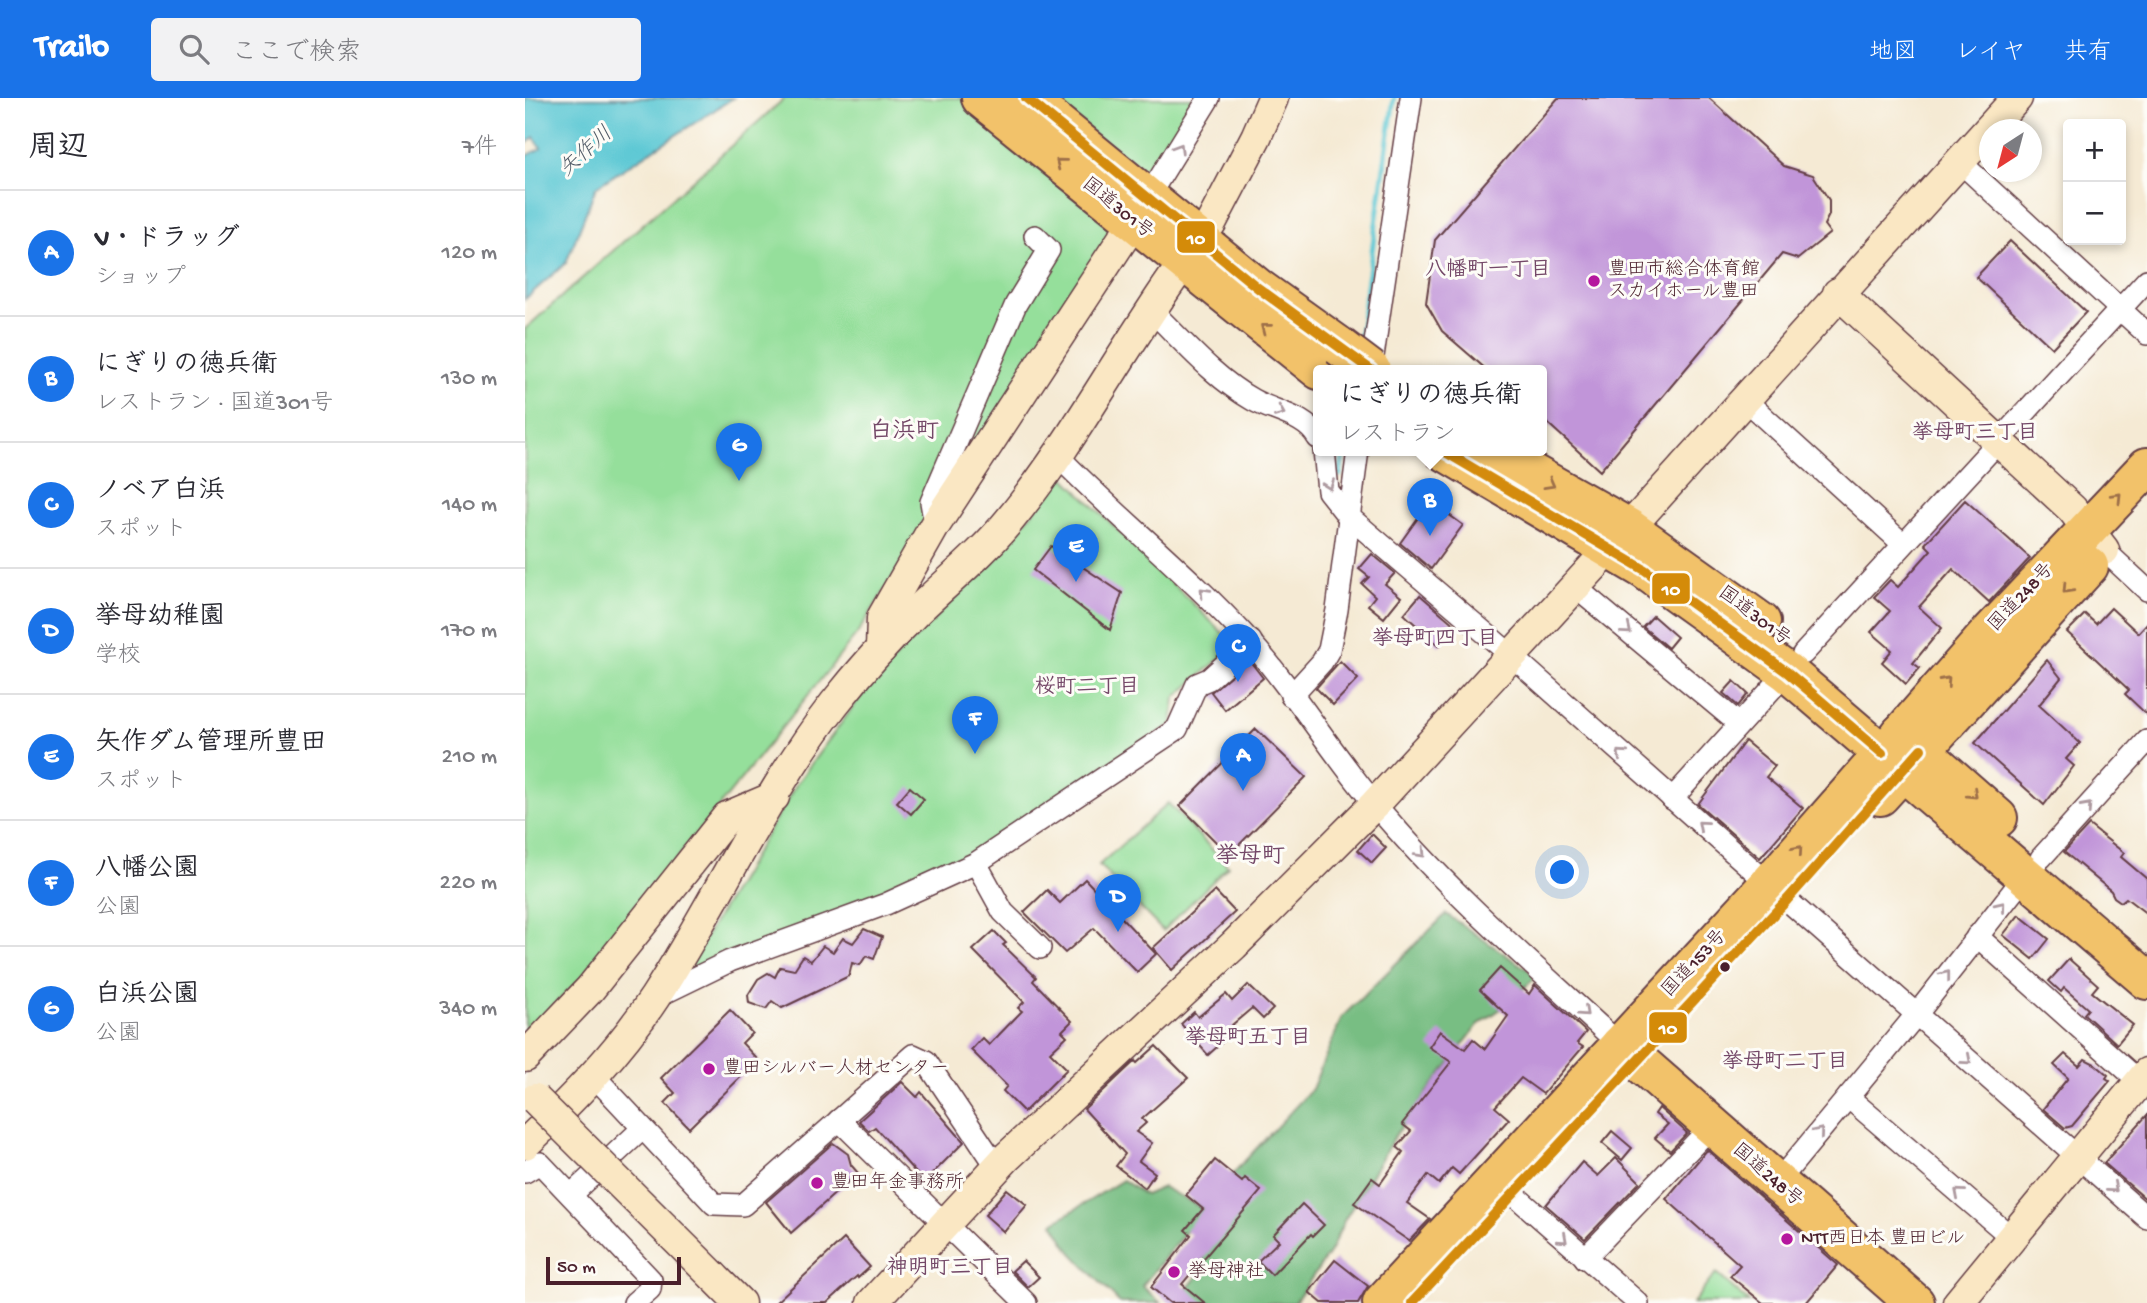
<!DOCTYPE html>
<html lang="ja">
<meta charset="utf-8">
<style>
:root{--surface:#fff;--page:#f2f2f3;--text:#2b2b33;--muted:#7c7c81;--line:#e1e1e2;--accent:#1a73e8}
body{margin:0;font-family:"Gochi Hand","Klee One",sans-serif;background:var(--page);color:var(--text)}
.controls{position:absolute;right:21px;top:21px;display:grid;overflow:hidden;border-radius:7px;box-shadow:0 4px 10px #0003}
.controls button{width:63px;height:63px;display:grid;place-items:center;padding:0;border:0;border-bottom:2px solid var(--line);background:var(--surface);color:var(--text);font:35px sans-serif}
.compass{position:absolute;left:1454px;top:21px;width:63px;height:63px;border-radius:50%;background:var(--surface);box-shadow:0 4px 10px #0003;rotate:216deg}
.scale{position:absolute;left:21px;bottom:18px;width:135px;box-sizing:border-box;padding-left:7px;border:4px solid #4a1f2b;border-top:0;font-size:19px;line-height:24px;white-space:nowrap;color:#4a1f2b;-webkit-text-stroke:5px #fdfcf7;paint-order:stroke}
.you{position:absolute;left:1038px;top:775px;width:24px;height:24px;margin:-18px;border:5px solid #fff;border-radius:50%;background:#1a73e8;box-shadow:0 0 0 10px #1a73e833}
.badge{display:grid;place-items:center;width:46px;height:46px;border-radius:50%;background:var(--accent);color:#fff;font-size:23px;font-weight:700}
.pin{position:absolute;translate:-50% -58px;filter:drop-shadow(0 2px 4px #0008)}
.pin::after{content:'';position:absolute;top:37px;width:24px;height:21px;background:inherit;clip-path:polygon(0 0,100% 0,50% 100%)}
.popup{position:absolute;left:788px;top:267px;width:234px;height:91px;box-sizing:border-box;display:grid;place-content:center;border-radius:7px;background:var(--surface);filter:drop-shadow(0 2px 5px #0005);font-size:23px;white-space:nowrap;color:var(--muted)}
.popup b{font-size:26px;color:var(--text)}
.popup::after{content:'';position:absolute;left:50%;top:100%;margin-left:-14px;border:14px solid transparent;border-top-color:var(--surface)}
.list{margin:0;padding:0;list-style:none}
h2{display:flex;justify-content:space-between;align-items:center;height:91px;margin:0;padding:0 28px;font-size:30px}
h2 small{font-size:23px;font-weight:400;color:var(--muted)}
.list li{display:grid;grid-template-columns:46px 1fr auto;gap:21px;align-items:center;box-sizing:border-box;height:126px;padding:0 28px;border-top:2px solid var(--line)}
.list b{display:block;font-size:26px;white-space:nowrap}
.list p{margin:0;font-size:23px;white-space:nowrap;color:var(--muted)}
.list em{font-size:23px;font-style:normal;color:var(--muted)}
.icon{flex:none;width:38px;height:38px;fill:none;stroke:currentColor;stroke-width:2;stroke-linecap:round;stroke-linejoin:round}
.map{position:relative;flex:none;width:1622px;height:1205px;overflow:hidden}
header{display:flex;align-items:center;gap:42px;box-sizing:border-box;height:98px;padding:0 35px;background:var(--accent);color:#fff}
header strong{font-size:33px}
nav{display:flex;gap:38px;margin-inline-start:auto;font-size:24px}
.search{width:490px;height:63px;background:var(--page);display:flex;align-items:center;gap:18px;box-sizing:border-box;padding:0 24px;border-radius:7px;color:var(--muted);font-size:26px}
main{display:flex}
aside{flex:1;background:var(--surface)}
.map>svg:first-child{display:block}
</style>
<header>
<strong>Trailo</strong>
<div class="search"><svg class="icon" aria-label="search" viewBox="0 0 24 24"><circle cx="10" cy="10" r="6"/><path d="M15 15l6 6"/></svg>ここで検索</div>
<nav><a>地図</a><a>レイヤ</a><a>共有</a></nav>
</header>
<main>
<aside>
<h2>周辺<small>7件</small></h2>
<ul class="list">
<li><span class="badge">A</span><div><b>V・ドラッグ</b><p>ショップ</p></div><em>120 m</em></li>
<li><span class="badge">B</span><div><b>にぎりの徳兵衛</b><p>レストラン · 国道301号</p></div><em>130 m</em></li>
<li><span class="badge">C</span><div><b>ノベア白浜</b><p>スポット</p></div><em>140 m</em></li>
<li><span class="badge">D</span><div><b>挙母幼稚園</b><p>学校</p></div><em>170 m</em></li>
<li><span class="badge">E</span><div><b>矢作ダム管理所豊田</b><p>スポット</p></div><em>210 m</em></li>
<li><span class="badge">F</span><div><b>八幡公園</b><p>公園</p></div><em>220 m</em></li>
<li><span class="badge">G</span><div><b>白浜公園</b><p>公園</p></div><em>340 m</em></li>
</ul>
</aside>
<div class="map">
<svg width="1622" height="1205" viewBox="0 0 1622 1205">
<rect width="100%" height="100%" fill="#fdfcf7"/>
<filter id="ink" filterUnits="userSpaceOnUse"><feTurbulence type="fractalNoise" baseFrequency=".0143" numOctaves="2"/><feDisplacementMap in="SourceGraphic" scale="14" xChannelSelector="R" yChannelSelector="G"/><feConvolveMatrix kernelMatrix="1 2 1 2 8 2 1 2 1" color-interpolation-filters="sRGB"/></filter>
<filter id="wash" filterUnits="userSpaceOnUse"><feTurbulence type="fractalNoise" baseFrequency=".00686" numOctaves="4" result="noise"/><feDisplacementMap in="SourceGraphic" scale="28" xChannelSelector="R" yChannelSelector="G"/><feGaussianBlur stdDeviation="1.57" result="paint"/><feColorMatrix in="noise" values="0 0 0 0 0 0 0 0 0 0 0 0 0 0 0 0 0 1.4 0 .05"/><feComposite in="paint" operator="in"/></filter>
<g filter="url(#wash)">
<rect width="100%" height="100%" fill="#f5ead4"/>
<!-- green -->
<g fill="#95df9b" stroke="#707f63" stroke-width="2">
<polygon points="260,0 673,0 332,536 55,882 0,935 0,231"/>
<polygon points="538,378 710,547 650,600 647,626 421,772 155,882 272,685 348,582 473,456"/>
<polygon points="643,705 703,768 638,833 574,767"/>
<polygon points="1191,1175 1225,1205 1168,1205"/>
</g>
<!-- forest -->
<g fill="#78be83" stroke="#616e57" stroke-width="2">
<polygon points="921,816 1012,878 980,908 953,927 871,1036 819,1123 805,1154 769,1205 650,1205 675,1175 699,1085 787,991 817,919"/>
<polygon points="598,1082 620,1097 638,1089 679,1111 617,1188 636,1205 595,1205 546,1154 528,1125"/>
</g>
<!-- water -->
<polygon fill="#5cc8d4" stroke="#537480" stroke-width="2" points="0,0 208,0 71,89 41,165 0,201 0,59 16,50 9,39 0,47"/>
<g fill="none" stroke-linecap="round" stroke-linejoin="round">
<!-- stream -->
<g stroke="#5cc8d4" stroke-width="5">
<polyline points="834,244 869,0"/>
<polyline points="815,377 819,352"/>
</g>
</g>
<g id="blocks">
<!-- building -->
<g fill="#c195d9">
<polygon points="1033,0 1184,0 1259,68 1288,77 1304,102 1304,117 1299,127 1305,135 1273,161 1257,156 1075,373 1017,320 1017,272 962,272 917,233 901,205 910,142"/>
<polygon points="1485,143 1561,214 1527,250 1451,179"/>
<polygon points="1440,402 1505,460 1464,504 1428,471 1394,509 1417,530 1388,565 1395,570 1381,586 1357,564 1367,552 1346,534 1365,513 1349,499 1365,482 1373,489 1406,452 1400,446"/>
<polygon points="905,403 938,427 906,471 875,445"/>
<polygon points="526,448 597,495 585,532 508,472"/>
<polygon points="847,456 870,475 860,486 876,499 859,520 843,507 850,498 837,486 844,479 834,471"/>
<polygon points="895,497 931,528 914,548 879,516"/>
<polygon points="1586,510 1613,535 1622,525 1622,617 1600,596 1604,592 1542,534 1560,516 1571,526"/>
<polygon points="1128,518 1152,539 1143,550 1118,529"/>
<polygon points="724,562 738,580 700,612 686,594"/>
<polygon points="1522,562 1536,580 1514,607 1555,645 1541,661 1549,668 1519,707 1450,645"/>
<polygon points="815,563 833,581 808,607 791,590"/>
<polygon points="1209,583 1223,596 1213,608 1198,595"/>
<polygon points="731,631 781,679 704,757 655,708"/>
<polygon points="1220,643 1250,668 1241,679 1278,710 1235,760 1173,706"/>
<polygon points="385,689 399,701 386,716 372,704"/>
<polygon points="1564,727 1599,755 1596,759 1622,781 1622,816 1601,800 1596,804 1589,799 1586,793 1539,754"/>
<polygon points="847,736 861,750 847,765 833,752"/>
<polygon points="560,781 631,856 612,874 569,830 540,855 499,814 522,792 535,805"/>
<polygon points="690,793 710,814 647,872 628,850"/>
<polygon points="1494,817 1524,841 1508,861 1478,837"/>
<polygon points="339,831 357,839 349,861 341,858 335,867 327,865 324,878 257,910 247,903 241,911 224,905 223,897 233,881 243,875 250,879 255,869 269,872 278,858 286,863 298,848 308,854 318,840 328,845"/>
<polygon points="469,833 481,845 478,847 511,879 508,883 547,923 537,933 542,938 525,954 542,971 499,1014 478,993 482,988 446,952 457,940 464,947 497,913 493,910 499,904 448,852"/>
<polygon points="1544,861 1573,887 1567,894 1608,927 1592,946 1559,916 1563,911 1539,890 1536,894 1524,883"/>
<polygon points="975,870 1004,896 1010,887 1061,934 1052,945 1058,949 1018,996 996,980 970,1009 984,1021 934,1076 927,1070 914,1086 903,1077 882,1105 905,1121 884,1143 829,1105 847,1080 855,1086 878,1054 872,1049 886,1033 877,1026 926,964 904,949 915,933 940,951 948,941 960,951 983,918 955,892"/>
<polygon points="723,887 748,911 738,921 727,910 707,927 711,932 683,957 656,926 669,914 673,919 701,896 707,903"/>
<polygon points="205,912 227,935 217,945 233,962 164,1030 140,1005 150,995 136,980"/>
<polygon points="631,948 663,980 617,1021 621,1025 611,1034 627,1045 614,1063 630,1075 620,1090 591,1068 600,1056 559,1011 610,963 612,965"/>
<polygon points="1540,956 1554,968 1560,961 1570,966 1583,977 1581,980 1585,983 1547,1028 1540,1030 1518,1011 1543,980 1529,967"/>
<polygon points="377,984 392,999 396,994 439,1044 399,1084 350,1029 344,1033 334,1023"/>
<polygon points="1134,1010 1162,1035 1145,1053 1130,1040 1143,1026 1130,1016"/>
<polygon points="1622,1017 1622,1102 1579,1065"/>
<polygon points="1087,1033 1107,1050 1097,1062 1077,1045"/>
<polygon points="308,1045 323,1056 326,1067 333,1075 266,1135 241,1104"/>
<polygon points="1182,1052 1313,1167 1281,1205 1238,1205 1205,1178 1215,1167 1141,1101"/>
<polygon points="1091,1060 1115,1084 1060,1141 1021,1107 1057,1064 1073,1078"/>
<polygon points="690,1062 717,1084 720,1080 736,1093 657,1186 680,1205 645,1205 626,1189 666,1137 660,1132 678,1111 661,1097"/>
<polygon points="482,1091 502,1107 479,1134 460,1117"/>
<polygon points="777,1106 799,1127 788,1138 786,1136 747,1177 733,1163 754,1143 748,1137"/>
<polygon points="319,1141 345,1169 333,1180 332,1178 302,1205 250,1205"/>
<polygon points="810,1162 843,1188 833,1205 797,1205 784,1194"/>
<polygon points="498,1163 514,1179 503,1189 487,1173"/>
</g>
</g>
</g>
<g filter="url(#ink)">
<use href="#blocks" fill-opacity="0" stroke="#643d44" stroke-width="2"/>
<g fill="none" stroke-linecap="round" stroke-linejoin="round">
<defs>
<g id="street">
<polyline points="1434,63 1622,236"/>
<polyline points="623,99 684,0"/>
<path d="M 626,212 C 658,243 689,280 728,302 C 749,314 780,317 793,340"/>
<polyline points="846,272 886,0"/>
<polyline points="1219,301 1378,446"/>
<polyline points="799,352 803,393 822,417 987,558 1244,786"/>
<path d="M 532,357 C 594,421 663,475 723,541 C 769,592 805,653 849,705 C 923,794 1011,869 1095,947"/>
<polyline points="410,427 406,404 491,206 524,152 510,138"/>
<polyline points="1579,452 1622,492"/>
<polyline points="1049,488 1213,625"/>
<polyline points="1278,556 1622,182"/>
<polyline points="766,598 797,564 804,552 812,512 833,352"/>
<polyline points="1147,701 1262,574"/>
<polyline points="1516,760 1622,643"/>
<polyline points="451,765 478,814 515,850"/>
<polyline points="1262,802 1622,1120"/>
<polyline points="1452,838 1615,984"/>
<polyline points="131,899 205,863 361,806 451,765 652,631 672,586 684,581 726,543"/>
<polyline points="70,979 189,1106 218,1107 388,957 401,963 472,1069"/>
<polyline points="1323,999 1486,1139"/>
<polyline points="314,1022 501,1205"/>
<polyline points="0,1074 15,1065 126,1182 125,1191 109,1205"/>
<polyline points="1251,1086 1391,917 1500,778"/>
<polyline points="987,1095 1113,1205"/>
<polyline points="46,1097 117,1031"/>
<polyline points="1060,1160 1186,1029"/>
</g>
<g id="secondary">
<polyline points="686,125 731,39 748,0"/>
<polyline points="1313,195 1547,411 1579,452"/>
<polyline points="356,551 357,520 410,427 608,125"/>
<polyline points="0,959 65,891 202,719 249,699"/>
<path d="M 0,1046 C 48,1001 93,955 130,899 C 191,805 241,694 309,606 C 335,573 364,541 393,512 C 423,483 456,457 483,424 C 545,349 592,260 648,180"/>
<polyline points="188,1178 215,1205"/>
<polyline points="347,1205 481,1060 709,847 850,706 1104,430 1492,0"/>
<polyline points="1433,1205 1622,975"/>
</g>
<g id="highway">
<polyline points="456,0 794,272"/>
<polyline points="501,0 733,190 814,248"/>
<polyline points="917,352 1120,472 1262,574 1622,882"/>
<polyline points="966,352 1104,430 1236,524"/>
<polyline points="1376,635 1473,720"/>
<polyline points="1355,698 1564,468"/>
<polyline points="1095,947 1390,1205"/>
<polyline points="857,1205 1244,786 1460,540 1622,369"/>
</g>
</defs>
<!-- street casing -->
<use href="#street" stroke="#643d44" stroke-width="24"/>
<!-- secondary casing -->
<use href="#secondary" stroke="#643d44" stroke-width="33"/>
<!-- highway casing -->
<use href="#highway" stroke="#643d44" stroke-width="42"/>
<!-- street -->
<use href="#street" stroke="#fff" stroke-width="21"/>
<!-- secondary -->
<use href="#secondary" stroke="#fae7c3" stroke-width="30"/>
<!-- highway -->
<use href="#highway" stroke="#f2c26a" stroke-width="38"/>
<defs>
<polyline id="secondary-bridge" points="10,1001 188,1178"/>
<polyline id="highway-bridge" points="814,248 846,272"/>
</defs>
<!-- secondary-bridge casing -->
<use href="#secondary-bridge" stroke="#643d44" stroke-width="33" stroke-linecap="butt"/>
<!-- highway-bridge casing -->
<use href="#highway-bridge" stroke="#643d44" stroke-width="42" stroke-linecap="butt"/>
<!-- secondary-bridge -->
<use href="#secondary-bridge" stroke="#fae7c3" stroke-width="30"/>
<!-- highway-bridge -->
<use href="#highway-bridge" stroke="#f2c26a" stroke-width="38"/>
<defs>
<g id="bus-1">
<polyline points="501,0 733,190 846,272"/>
<polyline points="917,352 1120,472 1262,574 1357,655"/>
<polyline points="887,1205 1262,802 1396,651"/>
</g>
</defs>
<!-- bus-1 casing -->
<use href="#bus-1" stroke="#fdfcf7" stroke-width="16"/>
<!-- bus-1 -->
<use href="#bus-1" stroke="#d48b09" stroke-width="10"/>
</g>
<!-- one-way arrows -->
<defs><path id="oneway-chevron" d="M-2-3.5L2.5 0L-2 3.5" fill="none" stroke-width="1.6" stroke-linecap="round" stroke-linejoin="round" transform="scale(1.75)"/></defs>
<g stroke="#ae9aa0">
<use href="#oneway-chevron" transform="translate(654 50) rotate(-58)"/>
<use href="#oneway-chevron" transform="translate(755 314) rotate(22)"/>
<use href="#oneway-chevron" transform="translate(804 387) rotate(70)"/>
<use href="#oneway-chevron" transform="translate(679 494) rotate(-133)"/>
<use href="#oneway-chevron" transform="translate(1102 532) rotate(40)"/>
<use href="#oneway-chevron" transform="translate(1096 656) rotate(-138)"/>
<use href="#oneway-chevron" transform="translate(1562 709) rotate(-48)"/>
<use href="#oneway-chevron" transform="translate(1177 727) rotate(-139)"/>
<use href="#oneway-chevron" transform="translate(896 755) rotate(47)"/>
<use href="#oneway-chevron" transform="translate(1476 808) rotate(-51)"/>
<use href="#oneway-chevron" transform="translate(1421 877) rotate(-52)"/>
<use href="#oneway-chevron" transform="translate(1059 914) rotate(42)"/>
<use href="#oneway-chevron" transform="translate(1442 962) rotate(41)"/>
<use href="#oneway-chevron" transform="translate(1294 1034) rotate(-50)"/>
<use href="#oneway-chevron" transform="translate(1588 1090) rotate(41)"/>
<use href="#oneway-chevron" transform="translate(1434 1095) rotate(-139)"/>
<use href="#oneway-chevron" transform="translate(1038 1141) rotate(42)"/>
</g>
<g stroke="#9e704a">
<use href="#oneway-chevron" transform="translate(535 65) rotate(-141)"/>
<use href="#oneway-chevron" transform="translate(740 230) rotate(-142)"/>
<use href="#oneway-chevron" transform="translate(1025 386) rotate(29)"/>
<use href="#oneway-chevron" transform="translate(1592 399) rotate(-46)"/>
<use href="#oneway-chevron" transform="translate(1542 491) rotate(133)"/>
<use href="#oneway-chevron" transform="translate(1421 583) rotate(-48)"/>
<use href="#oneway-chevron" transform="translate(1448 696) rotate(43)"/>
<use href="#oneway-chevron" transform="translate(1273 752) rotate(-49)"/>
</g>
</g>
<!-- markers -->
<g fill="#b5179e" stroke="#fdfcf7" stroke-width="2.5">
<circle cx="1069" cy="183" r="7"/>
<circle cx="184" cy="971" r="7"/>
<circle cx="292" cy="1085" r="7"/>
<circle cx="1262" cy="1141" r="7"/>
<circle cx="649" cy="1174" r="7"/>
</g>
<circle fill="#4a1f2b" stroke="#fdfcf7" stroke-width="2.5" cx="1200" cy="869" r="6"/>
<g text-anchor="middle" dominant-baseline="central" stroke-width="6" stroke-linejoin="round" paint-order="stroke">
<!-- street labels -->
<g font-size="19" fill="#4a1f2b" stroke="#fdfcf7">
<text transform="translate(592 111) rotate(39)">国道301号</text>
<text transform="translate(1497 500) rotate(-47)">国道248号</text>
<text transform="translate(1229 519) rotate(37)">国道301号</text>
<text transform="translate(1170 866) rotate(-47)">国道153号</text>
<text transform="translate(1242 1078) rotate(41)">国道248号</text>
</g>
<!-- poi labels -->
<g font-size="19" fill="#4a1f2b" stroke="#fdfcf7" text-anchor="start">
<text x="1083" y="172">豊田市総合体育館<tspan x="1083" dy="22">スカイホール豊田</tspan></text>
<text x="198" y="971">豊田シルバー人材センター</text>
<text x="306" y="1085">豊田年金事務所</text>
<text x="1276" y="1141">NTT西日本 豊田ビル</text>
<text x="663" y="1174">挙母神社</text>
</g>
<!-- water labels -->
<g font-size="21" font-style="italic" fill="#505a66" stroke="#fdfcf7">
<text transform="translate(62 55) rotate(-42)">矢作川</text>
</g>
<!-- neighbourhood labels -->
<g font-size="21" font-weight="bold" fill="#744868" stroke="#fdfcf7">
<text x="963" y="173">八幡町一丁目</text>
<text x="1450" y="336">挙母町三丁目</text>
<text x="910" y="542">挙母町四丁目</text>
<text x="562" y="590">桜町二丁目</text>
<text x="723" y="941">挙母町五丁目</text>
<text x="1260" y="965">挙母町二丁目</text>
<text x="425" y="1171">神明町三丁目</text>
</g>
<!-- quarter labels -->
<g font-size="23" font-weight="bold" fill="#744868" stroke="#fdfcf7">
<text x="379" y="334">白浜町</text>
<text x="725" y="759">挙母町</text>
</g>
</g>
<g stroke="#fdfcf7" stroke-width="2.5">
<rect x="651" y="122" width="40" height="34" rx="7" fill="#d48b09"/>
<rect x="1126" y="474" width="40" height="33" rx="7" fill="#d48b09"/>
<rect x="1123" y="913" width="40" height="33" rx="7" fill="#d48b09"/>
</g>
<g font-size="19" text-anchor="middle" font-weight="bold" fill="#fff">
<text x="671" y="146">10</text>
<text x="1146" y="497">10</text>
<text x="1143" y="936">10</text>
</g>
</svg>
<div class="controls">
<button>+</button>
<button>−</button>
</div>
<svg class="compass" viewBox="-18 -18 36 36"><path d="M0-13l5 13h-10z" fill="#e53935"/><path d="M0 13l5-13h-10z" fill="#7c7c81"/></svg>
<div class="scale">50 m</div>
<div class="you"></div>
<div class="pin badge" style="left:718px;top:693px">A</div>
<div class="pin badge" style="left:905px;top:438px">B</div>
<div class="popup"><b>にぎりの徳兵衛</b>レストラン</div>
<div class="pin badge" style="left:713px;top:584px">C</div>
<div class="pin badge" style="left:593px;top:834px">D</div>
<div class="pin badge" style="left:551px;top:484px">E</div>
<div class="pin badge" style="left:450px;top:656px">F</div>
<div class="pin badge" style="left:214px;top:383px">G</div>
</div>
</main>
